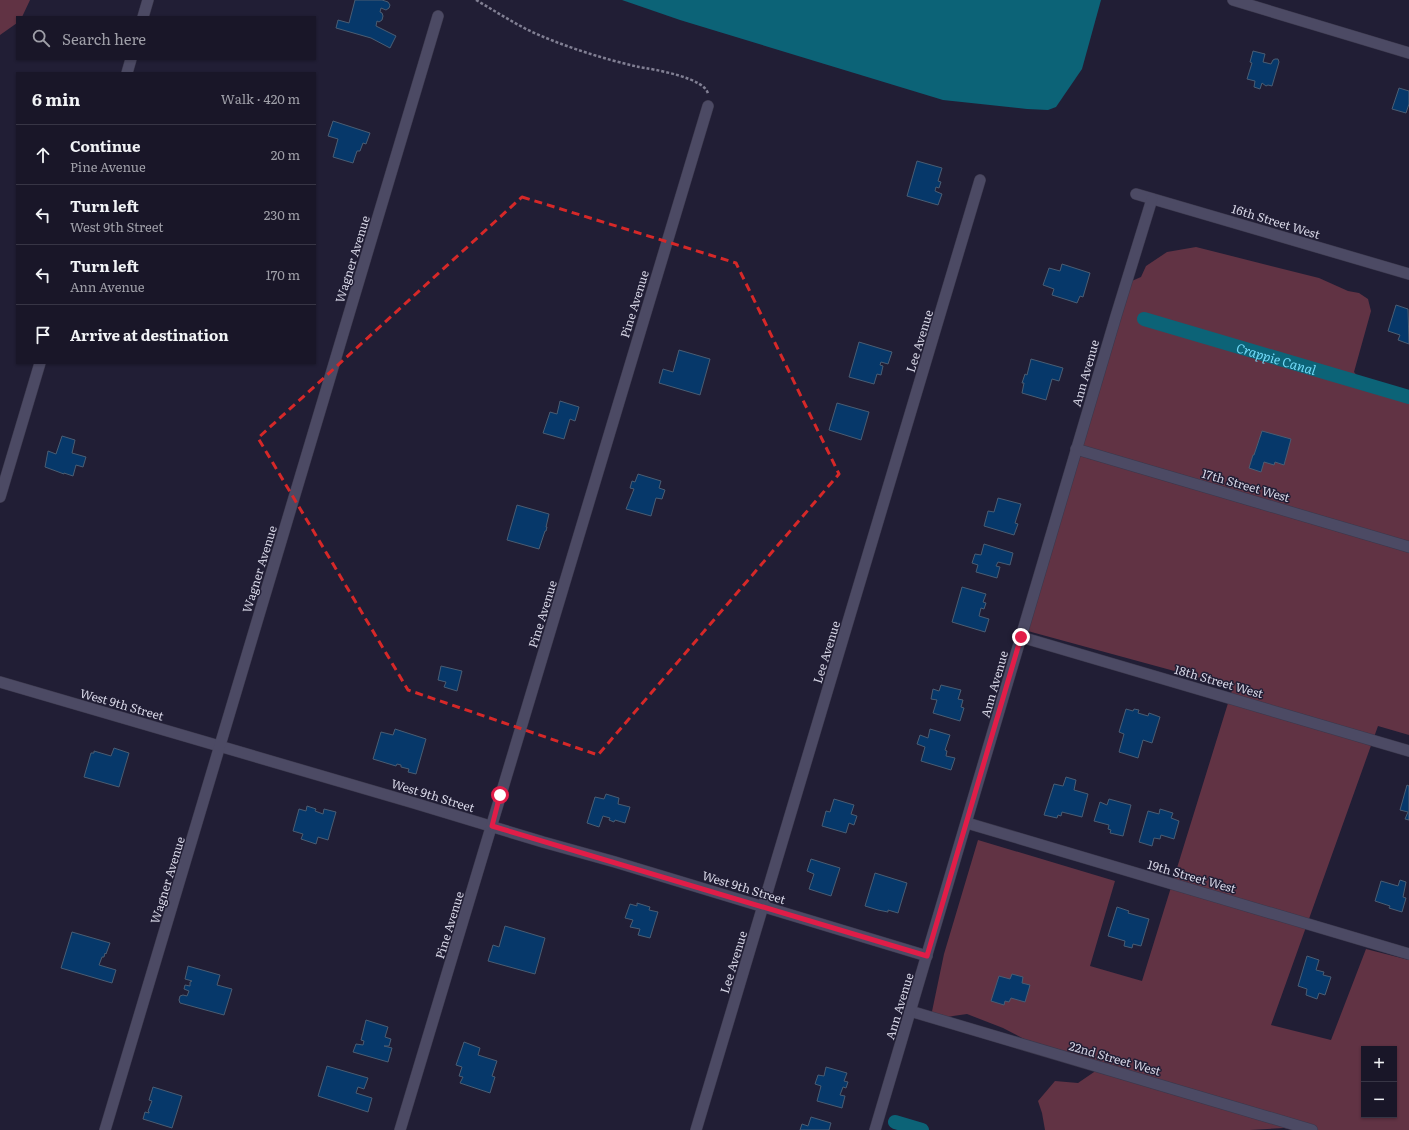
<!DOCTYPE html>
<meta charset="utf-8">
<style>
:root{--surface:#191628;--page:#262334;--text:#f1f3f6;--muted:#9f9fa8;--line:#373545}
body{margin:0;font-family:Literata,serif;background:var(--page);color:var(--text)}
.controls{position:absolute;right:12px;bottom:12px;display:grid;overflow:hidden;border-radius:0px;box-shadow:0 1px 3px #0004}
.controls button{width:36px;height:36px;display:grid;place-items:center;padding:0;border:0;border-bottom:1px solid var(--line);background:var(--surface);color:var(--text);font:20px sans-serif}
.stop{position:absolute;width:12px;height:12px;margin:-9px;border:3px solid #e11d48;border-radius:50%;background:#fff}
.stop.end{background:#e11d48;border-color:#fff;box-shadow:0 1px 4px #0008}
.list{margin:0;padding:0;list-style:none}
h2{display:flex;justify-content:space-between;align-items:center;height:52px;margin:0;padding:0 16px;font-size:17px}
h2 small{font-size:13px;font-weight:400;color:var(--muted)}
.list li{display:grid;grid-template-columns:26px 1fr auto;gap:12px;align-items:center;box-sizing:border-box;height:60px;padding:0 16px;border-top:1px solid var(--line)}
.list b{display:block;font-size:15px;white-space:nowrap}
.list p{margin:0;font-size:13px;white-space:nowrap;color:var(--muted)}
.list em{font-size:13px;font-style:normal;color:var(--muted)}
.icon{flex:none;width:22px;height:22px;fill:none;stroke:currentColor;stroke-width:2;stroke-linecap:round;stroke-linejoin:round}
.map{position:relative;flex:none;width:1409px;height:1130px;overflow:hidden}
.search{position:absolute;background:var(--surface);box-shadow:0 1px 3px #0004;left:16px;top:16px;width:300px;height:44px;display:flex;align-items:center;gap:10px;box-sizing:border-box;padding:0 14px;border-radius:0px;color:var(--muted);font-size:15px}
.panel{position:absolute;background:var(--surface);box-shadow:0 1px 3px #0004;left:16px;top:72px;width:300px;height:292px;border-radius:0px}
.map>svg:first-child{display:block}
</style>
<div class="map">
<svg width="1409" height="1130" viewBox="0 0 1409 1130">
<rect width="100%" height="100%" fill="#211e35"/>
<!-- green -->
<g fill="#613344" fill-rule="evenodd">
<polygon points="0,0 30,0 22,17 17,17 17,23 0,35"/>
<path d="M 1196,247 L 1319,278 L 1348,291 L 1359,293 L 1368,299 L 1371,311 L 1354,372 L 1359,378 L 1409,395 L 1409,735 L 1378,726 L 1271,1025 L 1331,1040 L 1366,949 L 1409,960 L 1409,1130 L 1293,1130 L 1284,1128 L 1250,1130 L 1045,1130 L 1042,1113 L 1038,1101 L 1055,1081 L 1078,1083 L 1097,1070 L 1024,1039 L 1003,1028 L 967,1014 L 953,1016 L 930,1021 L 944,954 L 978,840 L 1115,881 L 1090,966 L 1142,981 L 1233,687 L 1024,630 L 1127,283 L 1141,277 L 1146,266 L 1167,252 ZM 1364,1049 L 1394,1049 L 1394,1115 L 1364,1115 Z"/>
</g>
<!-- water -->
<polygon fill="#0c6377" points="622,0 1101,0 1082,69 1056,107 1048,110 1027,109 943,100 680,20"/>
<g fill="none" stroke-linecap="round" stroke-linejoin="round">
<!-- canal -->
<g stroke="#0c6377" stroke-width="14">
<path id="s1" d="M 1144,319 L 1409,397"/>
<polyline points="895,1122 922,1130"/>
</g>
</g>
<!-- building -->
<g fill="#06386a" stroke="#4a5d73">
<polygon points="355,0 382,0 388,2 390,5 389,8 386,10 381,8 380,12 382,13 383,16 382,20 379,22 377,21 376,26 396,36 390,48 371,38 336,28 338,20 349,23"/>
<polygon points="1253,51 1265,54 1263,62 1271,64 1273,60 1275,59 1278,59 1279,62 1272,86 1268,85 1266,86 1262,83 1260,89 1254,87 1255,81 1247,79 1252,63 1250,62"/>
<polygon points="1399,88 1409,91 1409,104 1406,113 1392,109"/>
<polygon points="333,121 370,133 366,144 363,143 360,151 357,151 353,163 333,157 338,139 328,136"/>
<polygon points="917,161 942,168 938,181 941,182 939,188 936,187 935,191 942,194 938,205 907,196"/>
<polygon points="1062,264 1090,273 1083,297 1080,296 1077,303 1052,295 1054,289 1043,285 1049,268 1060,271"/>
<polygon points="1396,305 1408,309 1409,344 1398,340 1400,335 1388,331"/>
<polygon points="859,342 892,352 888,364 881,362 880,365 883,366 881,375 877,374 874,384 849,377"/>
<polygon points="679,350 710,359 700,395 659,383 663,369 673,372"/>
<polygon points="1031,359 1063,368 1059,381 1052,379 1046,400 1022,393 1024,383 1022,383 1025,374 1027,375"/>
<polygon points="560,401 579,407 575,421 570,419 564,439 543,433 550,412 557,414"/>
<polygon points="837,403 869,412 861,440 829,430"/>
<polygon points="1262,431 1291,439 1284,465 1275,462 1274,465 1264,462 1261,472 1249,468 1253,455 1254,455"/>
<polygon points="62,436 75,440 72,453 86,457 83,467 76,465 73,476 64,473 64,474 45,467 48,451 56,454"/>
<polygon points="638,474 661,481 659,488 665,490 662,499 656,498 651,516 626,509 634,489 630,488 632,481 635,482"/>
<polygon points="998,498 1021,504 1015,523 1018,524 1014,535 984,526 988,511 994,512"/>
<polygon points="517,505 549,514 546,527 547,527 546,531 545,531 539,549 507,540"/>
<polygon points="984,544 1013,553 1010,565 998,562 996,566 1000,567 997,578 976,572 978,565 972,563 975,554 981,555"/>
<polygon points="962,587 986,594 983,602 986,603 984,609 981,608 979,616 989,619 985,632 952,622"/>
<polygon points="441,666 462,671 457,691 444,687 446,682 438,680"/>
<polygon points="941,685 961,690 958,699 963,700 961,707 964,708 960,721 933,713 937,700 931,699 933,689 939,691"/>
<polygon points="1126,709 1133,711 1134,709 1139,710 1138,713 1148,716 1149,713 1160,717 1152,743 1143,740 1138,758 1119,752 1124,734 1119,732"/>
<polygon points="395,729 426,739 416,774 408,772 409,769 401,767 401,765 397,764 396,766 373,759 381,732 393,735"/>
<polygon points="930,729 950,735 945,750 947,751 946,756 955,758 951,770 921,761 925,747 917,744 920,735 928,738"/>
<polygon points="114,748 129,753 119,787 84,777 91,753 94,753 94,751 111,756"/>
<polygon points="1066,777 1076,780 1074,790 1088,794 1082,817 1062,812 1061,816 1058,815 1057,818 1044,815 1054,784 1063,786"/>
<polygon points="1407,785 1409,786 1409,820 1405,819 1408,812 1400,810"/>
<polygon points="606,794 619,798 618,804 630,807 625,823 615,820 614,822 609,820 610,818 603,816 599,827 587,823 595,797 604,799"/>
<polygon points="834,799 854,805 851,814 857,816 854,825 849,823 846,833 822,826 826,811 830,812"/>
<polygon points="1109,799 1131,805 1123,836 1110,833 1111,830 1108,829 1109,825 1094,821 1100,802 1107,805"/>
<polygon points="307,806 316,809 315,811 323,814 324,809 336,812 328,840 318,837 316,844 301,839 303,834 293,831 299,809 306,811"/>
<polygon points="1160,809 1173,813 1171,818 1179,821 1174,839 1161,835 1160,839 1154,838 1152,846 1139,842 1148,811 1159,814"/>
<polygon points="811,859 840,868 831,896 809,889 814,874 807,871"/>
<polygon points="875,873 907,883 898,913 888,910 888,912 878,910 865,906"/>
<polygon points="1400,880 1406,882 1403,897 1406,898 1402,912 1389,908 1390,906 1375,901 1381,881 1398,886"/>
<polygon points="637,903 650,907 649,910 658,912 650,938 638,935 640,929 630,927 633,920 625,918 630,904 637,906"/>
<polygon points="1117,907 1129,911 1128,913 1149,919 1141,946 1133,944 1132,948 1124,946 1125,941 1108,936"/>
<polygon points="505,926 545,938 535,974 488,961 493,945 499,947"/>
<polygon points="72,932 110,943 106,954 105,953 104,957 102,957 99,965 116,970 112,983 61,968"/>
<polygon points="1307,956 1319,960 1316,970 1324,972 1323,975 1331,977 1325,995 1319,993 1317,999 1306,995 1307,989 1298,986"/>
<polygon points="188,966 220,975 217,985 232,989 224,1015 180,1003 179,1000 180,996 183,995 187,996 189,991 184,989 185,985 190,986 190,982 192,981 185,979"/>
<polygon points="1012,974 1023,977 1022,983 1030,985 1025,1002 1011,998 1009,1002 1005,1001 1004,1005 991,1001 999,976 1010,979"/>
<polygon points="366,1020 388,1027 385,1037 391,1039 389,1046 384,1046 392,1048 388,1062 353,1052 356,1044 363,1045 364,1041 361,1040"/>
<polygon points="464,1042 480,1048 478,1055 497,1061 492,1076 495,1077 490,1093 460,1083 463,1077 459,1076 462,1067 456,1065"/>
<polygon points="327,1066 368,1078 364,1089 358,1087 356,1093 372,1098 368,1112 318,1096"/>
<polygon points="826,1067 847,1073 844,1081 848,1082 846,1088 843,1087 840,1095 845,1096 842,1108 817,1101 821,1086 815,1084 818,1075 824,1076"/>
<polygon points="153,1087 182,1096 172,1128 143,1119 145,1112 149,1113 149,1112 148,1111 152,1101 149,1100"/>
<polygon points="811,1117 831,1123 829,1130 800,1130 802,1124 808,1126"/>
</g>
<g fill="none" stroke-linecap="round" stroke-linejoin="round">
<defs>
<g id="street">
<polyline points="1233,0 1409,53"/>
<polyline points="143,17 148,0"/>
<polyline points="127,73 131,59"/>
<polyline points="1136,194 1409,274"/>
<polyline points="1076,449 1409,547"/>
<polyline points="0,497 40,363"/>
<polyline points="1021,637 1409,751"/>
<polyline points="0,682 414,803 543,842 615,862 927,956"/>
<polyline points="967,823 1409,954"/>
<polyline points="910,1011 1312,1130"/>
<polyline points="105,1130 438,16"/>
<polyline points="400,1130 708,106"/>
<polyline points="696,1130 980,180"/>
<polyline points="875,1130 1116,316 1152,199"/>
</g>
</defs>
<!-- street casing -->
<use href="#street" stroke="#3b384c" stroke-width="12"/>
<!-- path -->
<path stroke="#817f93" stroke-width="2.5" stroke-dasharray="3 2" stroke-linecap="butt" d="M 476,0 C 493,10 509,20 526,29 C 559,45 603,59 639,67 C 652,69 708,78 708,95"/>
<!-- street -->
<use href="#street" stroke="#4c4a64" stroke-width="11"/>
</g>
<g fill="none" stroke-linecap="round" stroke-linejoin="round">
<!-- route -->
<polyline stroke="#e11d48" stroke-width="5" points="500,795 492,826 927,956 1021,637"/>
</g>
<!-- marked area -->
<path fill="none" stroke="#d62828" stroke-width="3" stroke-dasharray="8 5" stroke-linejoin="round" d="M 522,197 L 736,263 L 839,474 L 598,755 L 408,690 L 258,438 Z"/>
<g text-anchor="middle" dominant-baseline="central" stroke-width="3" stroke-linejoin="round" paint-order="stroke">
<!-- street labels -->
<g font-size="12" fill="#d5d4e4" stroke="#211e35">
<text transform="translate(1276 221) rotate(17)">16th Street West</text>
<text transform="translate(352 259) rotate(-73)">Wagner Avenue</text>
<text transform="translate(634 304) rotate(-73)">Pine Avenue</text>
<text transform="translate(919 341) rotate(-73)">Lee Avenue</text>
<text transform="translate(1085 373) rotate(-74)">Ann Avenue</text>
<text transform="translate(1246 485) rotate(16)">17th Street West</text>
<text transform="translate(259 569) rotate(-73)">Wagner Avenue</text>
<text transform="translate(542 614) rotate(-73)">Pine Avenue</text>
<text transform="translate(826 652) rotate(-73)">Lee Avenue</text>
<text transform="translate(1219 681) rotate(16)">18th Street West</text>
<text transform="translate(994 684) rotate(-74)">Ann Avenue</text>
<text transform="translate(122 704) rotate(16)">West 9th Street</text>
<text transform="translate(433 795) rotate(17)">West 9th Street</text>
<text transform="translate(1192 876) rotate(16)">19th Street West</text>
<text transform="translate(167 880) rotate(-73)">Wagner Avenue</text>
<text transform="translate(744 887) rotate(17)">West 9th Street</text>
<text transform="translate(449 925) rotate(-73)">Pine Avenue</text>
<text transform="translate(733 962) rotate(-73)">Lee Avenue</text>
<text transform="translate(899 1006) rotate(-73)">Ann Avenue</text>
<text transform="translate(1115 1058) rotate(16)">22nd Street West</text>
</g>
<!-- water labels -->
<g font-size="13" font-style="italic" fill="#71d8f6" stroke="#211e35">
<text stroke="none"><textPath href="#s1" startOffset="138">Crappie Canal</textPath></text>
</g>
</g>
</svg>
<div class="controls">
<button>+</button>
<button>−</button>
</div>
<div class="stop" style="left:500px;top:795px"></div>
<div class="stop end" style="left:1021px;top:637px"></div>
<div class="search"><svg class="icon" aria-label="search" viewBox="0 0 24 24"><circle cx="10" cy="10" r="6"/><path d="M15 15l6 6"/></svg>Search here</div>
<section class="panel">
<h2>6 min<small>Walk · 420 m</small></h2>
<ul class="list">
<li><svg class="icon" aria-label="ahead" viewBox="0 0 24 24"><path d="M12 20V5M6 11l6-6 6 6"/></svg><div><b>Continue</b><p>Pine Avenue</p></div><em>20 m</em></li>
<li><svg class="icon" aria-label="left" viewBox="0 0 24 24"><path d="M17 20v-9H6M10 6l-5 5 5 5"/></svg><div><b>Turn left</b><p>West 9th Street</p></div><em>230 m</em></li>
<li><svg class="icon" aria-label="left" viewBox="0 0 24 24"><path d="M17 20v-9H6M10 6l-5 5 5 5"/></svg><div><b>Turn left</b><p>Ann Avenue</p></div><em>170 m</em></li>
<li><svg class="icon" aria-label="arrive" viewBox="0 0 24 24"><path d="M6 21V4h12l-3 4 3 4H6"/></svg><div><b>Arrive at destination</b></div></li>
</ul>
</section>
</div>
